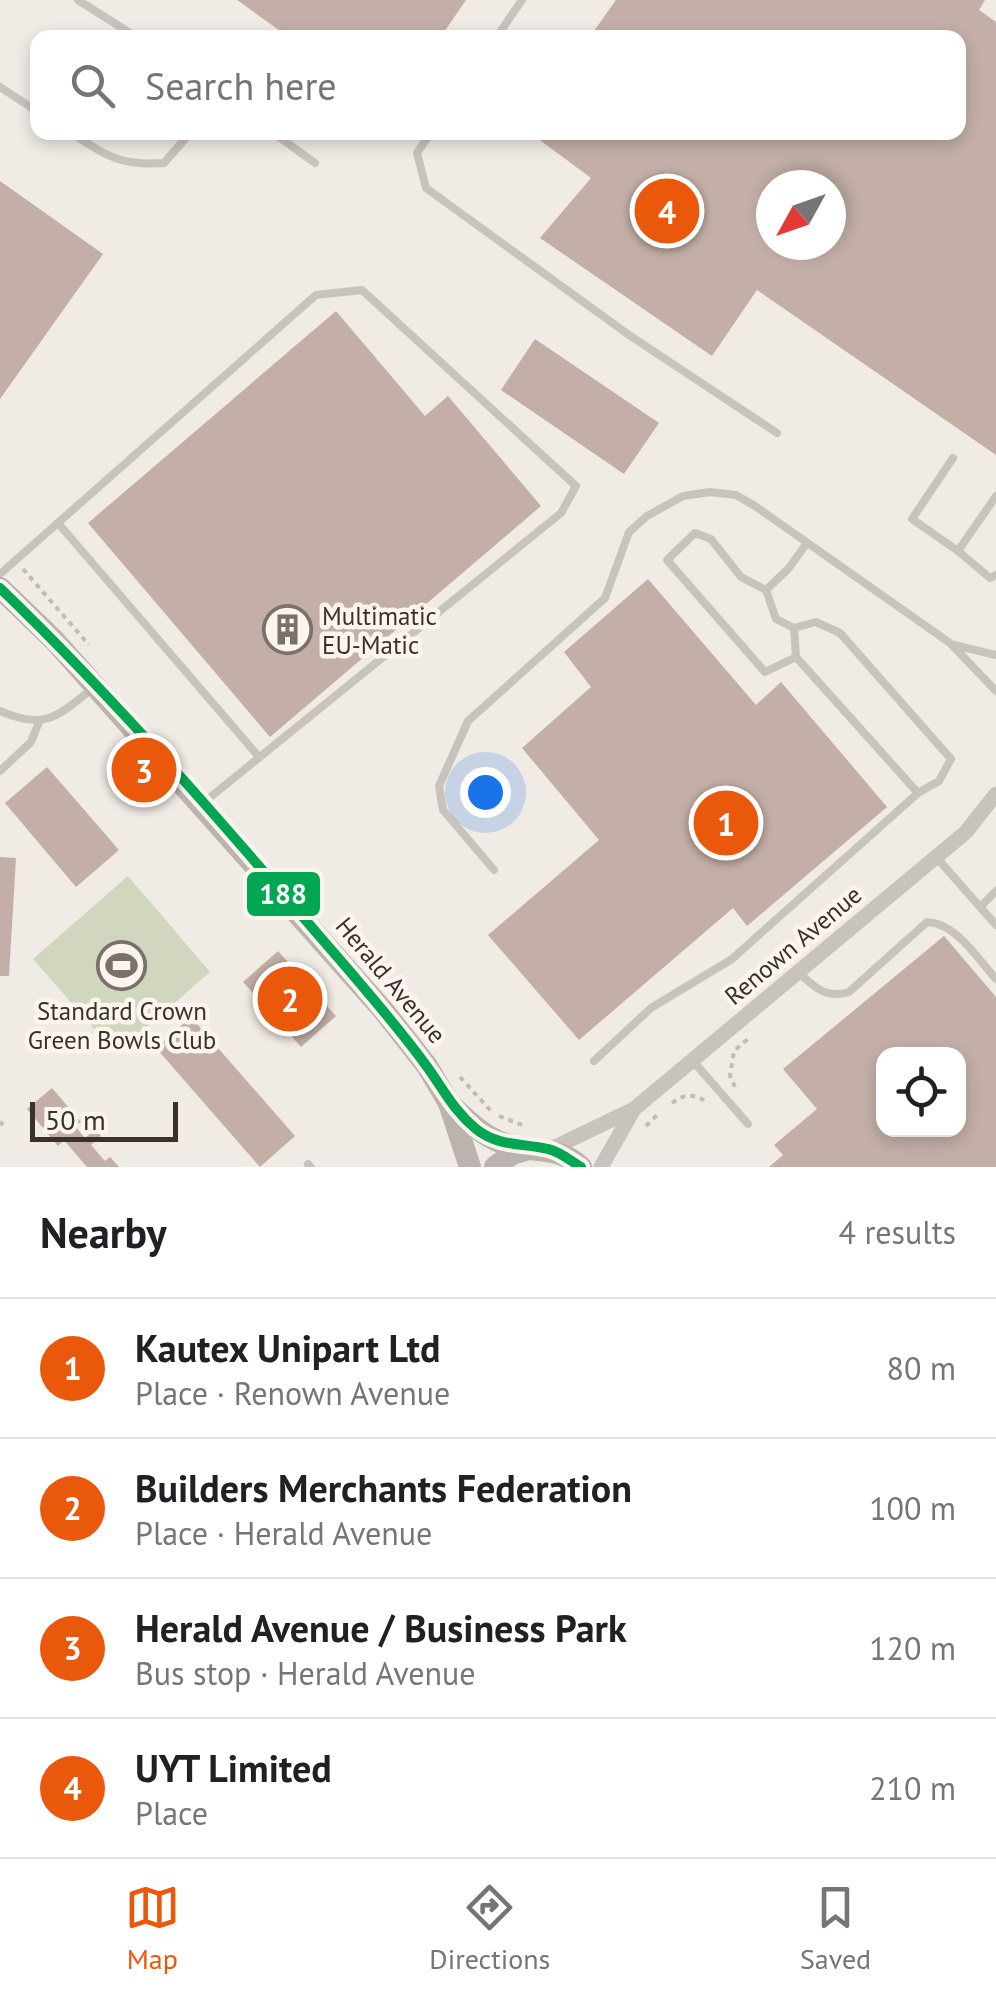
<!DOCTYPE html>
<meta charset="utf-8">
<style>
:root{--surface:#fff;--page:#f6f6f6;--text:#202124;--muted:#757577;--line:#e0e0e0;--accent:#ea580c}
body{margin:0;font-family:"PT Sans",sans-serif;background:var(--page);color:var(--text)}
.controls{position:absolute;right:30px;bottom:30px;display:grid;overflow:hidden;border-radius:20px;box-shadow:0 5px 15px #0003}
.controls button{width:90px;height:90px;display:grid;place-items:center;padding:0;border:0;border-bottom:2px solid var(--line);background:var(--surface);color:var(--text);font:50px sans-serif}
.compass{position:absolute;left:756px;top:170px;width:90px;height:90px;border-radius:50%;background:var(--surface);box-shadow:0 5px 15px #0003;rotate:230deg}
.scale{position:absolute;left:30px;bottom:25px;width:148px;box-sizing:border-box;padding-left:10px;border:5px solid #3b302b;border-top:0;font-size:28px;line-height:35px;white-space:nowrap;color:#3b302b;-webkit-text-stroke:8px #fbf5ee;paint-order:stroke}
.you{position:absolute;left:485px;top:792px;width:35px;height:35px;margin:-25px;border:8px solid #fff;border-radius:50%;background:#1a73e8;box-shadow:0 0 0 15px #1a73e833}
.badge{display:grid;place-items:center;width:65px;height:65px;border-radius:50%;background:var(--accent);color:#fff;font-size:32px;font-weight:700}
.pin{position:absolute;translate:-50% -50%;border:5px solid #fff;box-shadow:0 2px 10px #0006}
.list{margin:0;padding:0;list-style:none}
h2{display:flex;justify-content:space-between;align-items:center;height:130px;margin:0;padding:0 40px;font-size:42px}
h2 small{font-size:32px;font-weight:400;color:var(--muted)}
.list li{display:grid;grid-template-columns:65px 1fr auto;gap:30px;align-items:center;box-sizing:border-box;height:140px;padding:0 40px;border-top:2px solid var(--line)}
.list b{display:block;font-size:38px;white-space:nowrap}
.list p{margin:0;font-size:32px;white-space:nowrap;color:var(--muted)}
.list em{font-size:32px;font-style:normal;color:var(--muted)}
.icon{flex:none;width:55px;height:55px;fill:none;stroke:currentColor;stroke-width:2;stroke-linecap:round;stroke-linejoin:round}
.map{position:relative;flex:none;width:996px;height:1167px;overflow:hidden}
.search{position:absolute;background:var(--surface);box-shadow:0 5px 15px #0003;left:30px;right:30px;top:30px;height:110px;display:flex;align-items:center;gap:25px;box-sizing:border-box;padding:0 35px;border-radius:20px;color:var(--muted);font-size:38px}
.sheet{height:690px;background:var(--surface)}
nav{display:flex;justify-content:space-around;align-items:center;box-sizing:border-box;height:140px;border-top:2px solid var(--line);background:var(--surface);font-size:28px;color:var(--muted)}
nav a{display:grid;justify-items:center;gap:5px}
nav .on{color:var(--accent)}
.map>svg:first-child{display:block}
</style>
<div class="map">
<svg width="996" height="1167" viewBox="0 0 996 1167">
<rect width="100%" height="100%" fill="#f0ebe5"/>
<!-- green -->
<polygon fill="#d1d6bf" points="128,876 210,972 116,1054 33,959"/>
<!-- building -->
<g fill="#c3afa7" fill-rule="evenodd">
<polygon points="237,0 466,0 440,38 290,38"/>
<path d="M 616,0 L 985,0 L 979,10 L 996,22 L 996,455 L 757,290 L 712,356 L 540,238 L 591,178 L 529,132 L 958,132 L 958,38 L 589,38 ZM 771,185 L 831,185 L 831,245 L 771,245 Z"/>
<polygon points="0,181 103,254 0,399"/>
<polygon points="336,311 425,416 448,396 541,506 270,737 88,523"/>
<polygon points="535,339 659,423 624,474 501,390"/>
<polygon points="648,579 756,705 781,682 887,807 747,926 733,908 579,1040 488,935 599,840 522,748 591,687 564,652"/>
<polygon points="47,767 119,850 76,887 5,803"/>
<polygon points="0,857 16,858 9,976 0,976"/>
<path d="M 944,936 L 996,997 L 996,1167 L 769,1167 L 783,1155 L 774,1145 L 817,1109 L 783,1069 ZM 884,1054 L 958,1054 L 958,1130 L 884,1130 Z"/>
<polygon points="278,951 336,1016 301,1047 243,982"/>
<polygon points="191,1017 295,1136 260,1167 156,1048"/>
<polygon points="52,1088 81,1122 75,1126 85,1138 96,1129 101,1136 91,1145 105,1161 110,1157 119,1167 87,1167 64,1140 58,1146 27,1109"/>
</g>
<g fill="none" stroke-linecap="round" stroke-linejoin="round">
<!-- path -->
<g stroke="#c2bbb6" stroke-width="4" stroke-dasharray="5 5" stroke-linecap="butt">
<polyline points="23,569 89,645"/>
<polyline points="460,1077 491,1111"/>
<polyline points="735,1087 730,1076 734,1051 748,1039"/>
<path d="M 672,1103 C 686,1093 693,1094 708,1102"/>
<polyline points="499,1116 522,1125"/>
<polyline points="0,1125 3,1122"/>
<polyline points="646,1126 660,1112"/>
</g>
<!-- service -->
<g stroke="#c9c3be" stroke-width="8">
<polyline points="78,0 138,38"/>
<polyline points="496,38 522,0"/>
<polyline points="0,87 38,112"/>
<path d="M 70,132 C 106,156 120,166 164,163 L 191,132"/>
<polyline points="272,132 315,163"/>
<polyline points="431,132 417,153 426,188 629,335 777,433"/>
<polyline points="953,458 912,519 958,551"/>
<polyline points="996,496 958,551 990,578 996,575"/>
<polyline points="58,523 259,757"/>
<polygon points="695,533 711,539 741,577 766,590 776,619 794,628 816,622 840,633 951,759 939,781 918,793 796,657 765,672 667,560"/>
<polyline points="0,574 316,295 362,290 576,486 561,513 203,803"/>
<polyline points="766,590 789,568 807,543"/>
<polyline points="794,628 796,657"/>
<polyline points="954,645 996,655"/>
<path d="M 0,711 C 45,731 58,716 93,688"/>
<polyline points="0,771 31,742 39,722"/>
<polyline points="937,858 996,925"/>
<polyline points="494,870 443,810 439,786 468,721 605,598 629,532 647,516 683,496 710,492 736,495 755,506 950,643 996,691"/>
<polyline points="980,907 996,891"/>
<path d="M 800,974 C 816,988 826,999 849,992 L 927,922 C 956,923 977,958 996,979"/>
<polyline points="692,1060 748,1124"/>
<polyline points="594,1061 651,1008 732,959 918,793"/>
<polyline points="308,1164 311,1167"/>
</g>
<!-- minor -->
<g stroke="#c9c3be" stroke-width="15">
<polyline points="551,1149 634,1109 966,832 996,794"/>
<polyline points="601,1167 634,1109"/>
</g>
<!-- secondary -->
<g stroke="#bab3ae" stroke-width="22">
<polyline points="0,588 54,640 383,1010 427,1066 449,1103 470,1167"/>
<path d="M 451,1105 C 470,1123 487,1140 512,1146 C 538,1153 559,1146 581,1167"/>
<polyline points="495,1167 512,1154 529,1149"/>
</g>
<defs>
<path id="bus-1" d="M 0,588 C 127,710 243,847 358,981 C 381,1008 404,1035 425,1064 C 443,1088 452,1109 476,1129 C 499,1147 522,1143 548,1149 C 559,1151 571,1161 581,1167"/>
</defs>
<!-- bus-1 casing -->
<use href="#bus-1" stroke="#fbf5ee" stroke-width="18"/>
<!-- bus-1 -->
<use href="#bus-1" stroke="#00a651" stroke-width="10"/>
</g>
<!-- icons -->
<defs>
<symbol id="building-ring" viewBox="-11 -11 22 22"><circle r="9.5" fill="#fbf5ee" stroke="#7a716c" stroke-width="1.5"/><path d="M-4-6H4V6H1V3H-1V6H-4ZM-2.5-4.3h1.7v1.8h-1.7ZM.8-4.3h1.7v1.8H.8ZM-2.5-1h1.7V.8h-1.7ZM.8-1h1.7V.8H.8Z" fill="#7a716c"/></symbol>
<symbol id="stadium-ring" viewBox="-11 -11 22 22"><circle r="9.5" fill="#fbf5ee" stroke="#7a716c" stroke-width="1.5"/><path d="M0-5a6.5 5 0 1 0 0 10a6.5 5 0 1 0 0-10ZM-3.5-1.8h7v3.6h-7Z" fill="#7a716c"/></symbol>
</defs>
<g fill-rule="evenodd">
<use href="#building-ring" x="260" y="602" width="55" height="55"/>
<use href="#stadium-ring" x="94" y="938" width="55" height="55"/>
</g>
<g text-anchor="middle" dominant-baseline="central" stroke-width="9" stroke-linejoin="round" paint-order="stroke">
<!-- poi labels -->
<g font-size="25" fill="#3b302b" stroke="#fbf5ee" text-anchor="start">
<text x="322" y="616">Multimatic<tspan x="322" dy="29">EU-Matic</tspan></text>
<text x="122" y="1011" text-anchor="middle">Standard Crown<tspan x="122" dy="29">Green Bowls Club</tspan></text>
</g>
<!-- street labels -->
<g font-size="25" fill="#3b302b" stroke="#fbf5ee">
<text transform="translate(793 945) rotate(-40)">Renown Avenue</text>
<text transform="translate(391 980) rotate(50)">Herald Avenue</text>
</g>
</g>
<rect stroke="#fbf5ee" stroke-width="4" x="245" y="870" width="77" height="48" rx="10" fill="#00a651"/>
<g font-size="28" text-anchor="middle" font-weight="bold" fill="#fff">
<text x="283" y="904">188</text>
</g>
</svg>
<div class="controls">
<button><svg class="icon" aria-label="locate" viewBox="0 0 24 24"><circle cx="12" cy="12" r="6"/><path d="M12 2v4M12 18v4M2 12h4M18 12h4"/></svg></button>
</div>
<svg class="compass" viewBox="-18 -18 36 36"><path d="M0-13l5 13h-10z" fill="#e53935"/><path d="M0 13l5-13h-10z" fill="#757577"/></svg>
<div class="scale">50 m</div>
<div class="you"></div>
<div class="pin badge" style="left:726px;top:823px">1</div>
<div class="pin badge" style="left:290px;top:999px">2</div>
<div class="pin badge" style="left:144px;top:770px">3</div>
<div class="pin badge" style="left:667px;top:211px">4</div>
<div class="search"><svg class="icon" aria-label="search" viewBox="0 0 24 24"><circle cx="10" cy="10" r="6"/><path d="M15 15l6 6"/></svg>Search here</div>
</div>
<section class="sheet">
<h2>Nearby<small>4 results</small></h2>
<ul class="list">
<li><span class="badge">1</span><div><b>Kautex Unipart Ltd</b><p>Place · Renown Avenue</p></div><em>80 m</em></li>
<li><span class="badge">2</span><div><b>Builders Merchants Federation</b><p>Place · Herald Avenue</p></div><em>100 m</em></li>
<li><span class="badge">3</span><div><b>Herald Avenue / Business Park</b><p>Bus stop · Herald Avenue</p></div><em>120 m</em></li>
<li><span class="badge">4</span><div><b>UYT Limited</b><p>Place</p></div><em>210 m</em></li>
</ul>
</section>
<nav>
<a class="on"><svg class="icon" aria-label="map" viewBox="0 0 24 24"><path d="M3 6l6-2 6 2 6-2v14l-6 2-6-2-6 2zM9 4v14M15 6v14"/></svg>Map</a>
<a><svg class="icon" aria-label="directions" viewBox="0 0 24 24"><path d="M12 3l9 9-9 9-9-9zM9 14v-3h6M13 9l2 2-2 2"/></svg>Directions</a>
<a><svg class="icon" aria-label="saved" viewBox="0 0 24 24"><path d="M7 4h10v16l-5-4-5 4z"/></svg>Saved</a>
</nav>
